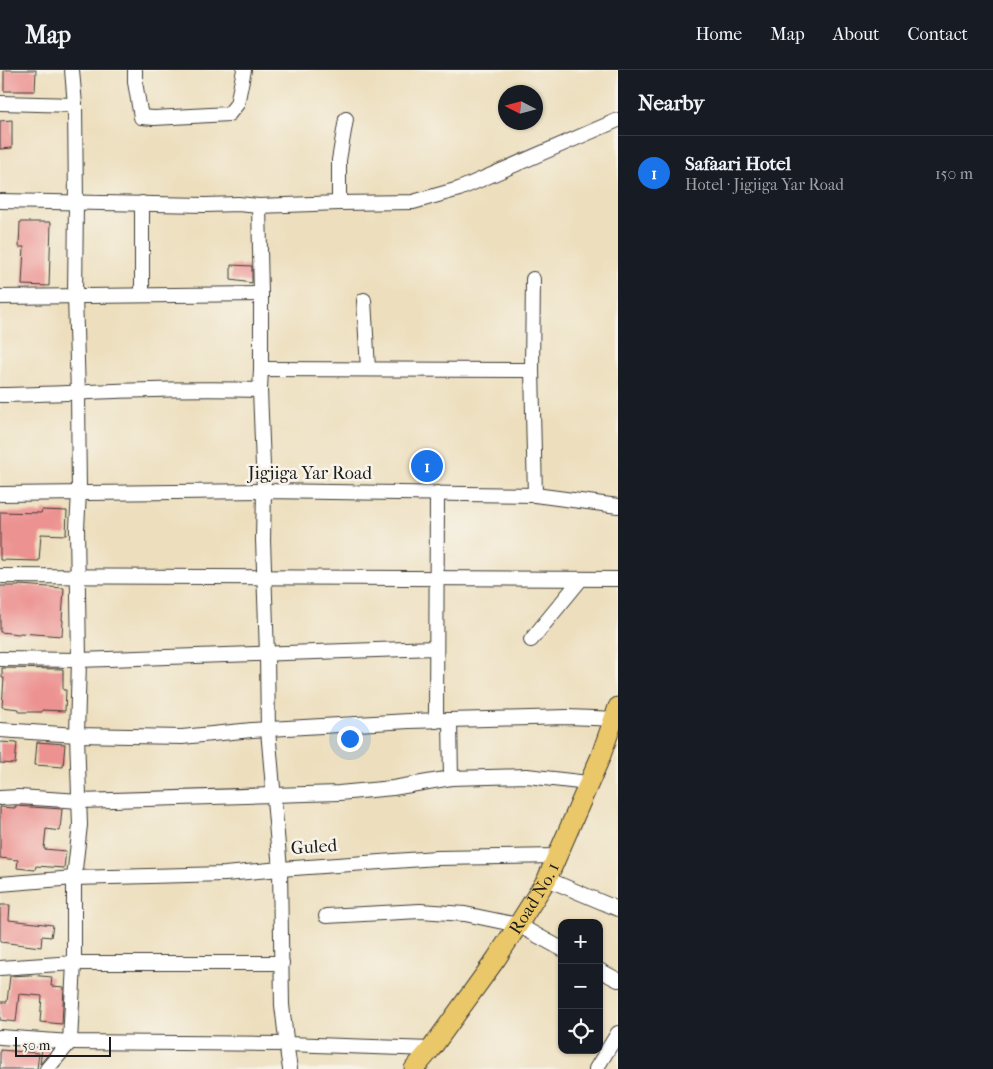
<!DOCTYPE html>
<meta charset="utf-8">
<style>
:root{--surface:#171b24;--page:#20242c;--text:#f1f3f6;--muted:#9ea1a6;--line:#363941;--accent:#1a73e8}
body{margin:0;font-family:"IM FELL French Canon",serif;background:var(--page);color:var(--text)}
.controls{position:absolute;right:15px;bottom:15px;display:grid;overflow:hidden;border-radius:10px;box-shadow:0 1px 4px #0004}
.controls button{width:45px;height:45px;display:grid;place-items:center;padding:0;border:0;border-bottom:1px solid var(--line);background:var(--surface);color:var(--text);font:25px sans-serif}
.compass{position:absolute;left:498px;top:15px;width:45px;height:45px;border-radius:50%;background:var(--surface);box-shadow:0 1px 4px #0004;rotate:276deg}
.scale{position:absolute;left:15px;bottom:12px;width:96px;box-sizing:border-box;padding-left:5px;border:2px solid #1c1c1c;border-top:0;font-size:14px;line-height:18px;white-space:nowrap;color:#1c1c1c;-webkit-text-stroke:4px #f7f3e8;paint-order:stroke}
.you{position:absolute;left:349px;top:668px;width:18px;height:18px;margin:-12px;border:4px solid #fff;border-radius:50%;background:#1a73e8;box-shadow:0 0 0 8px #1a73e833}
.badge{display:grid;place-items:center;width:32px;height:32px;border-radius:50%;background:var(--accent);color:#fff;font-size:16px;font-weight:700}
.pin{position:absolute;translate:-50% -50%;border:2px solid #fff;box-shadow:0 1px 5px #0006}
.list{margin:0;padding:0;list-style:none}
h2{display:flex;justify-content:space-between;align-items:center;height:65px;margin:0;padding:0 20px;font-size:21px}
h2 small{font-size:16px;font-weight:400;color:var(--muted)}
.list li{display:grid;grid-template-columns:32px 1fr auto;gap:15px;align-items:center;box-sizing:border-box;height:75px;padding:0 20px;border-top:1px solid var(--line)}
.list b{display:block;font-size:19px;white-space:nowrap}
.list p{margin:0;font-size:16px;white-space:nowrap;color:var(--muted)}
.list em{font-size:16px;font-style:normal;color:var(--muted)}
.icon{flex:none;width:28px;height:28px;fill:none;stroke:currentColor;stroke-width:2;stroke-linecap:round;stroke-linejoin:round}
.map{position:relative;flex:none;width:618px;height:999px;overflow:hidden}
header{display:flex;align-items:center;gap:30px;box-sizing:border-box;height:70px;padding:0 25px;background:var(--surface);border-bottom:1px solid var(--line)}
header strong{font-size:24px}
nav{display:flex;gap:28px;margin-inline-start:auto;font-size:18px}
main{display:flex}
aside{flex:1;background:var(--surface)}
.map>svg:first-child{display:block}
</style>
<header>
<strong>Map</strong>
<nav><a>Home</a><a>Map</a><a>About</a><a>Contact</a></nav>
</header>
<main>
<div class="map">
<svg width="618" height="999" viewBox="0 0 618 999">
<rect width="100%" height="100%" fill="#f7f3e8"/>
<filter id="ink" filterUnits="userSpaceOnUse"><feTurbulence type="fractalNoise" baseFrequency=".02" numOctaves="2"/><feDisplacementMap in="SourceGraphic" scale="10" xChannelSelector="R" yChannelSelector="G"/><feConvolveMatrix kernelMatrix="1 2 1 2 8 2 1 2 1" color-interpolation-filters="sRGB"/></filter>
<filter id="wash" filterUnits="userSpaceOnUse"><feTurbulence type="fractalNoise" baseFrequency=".0096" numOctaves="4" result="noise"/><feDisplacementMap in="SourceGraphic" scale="20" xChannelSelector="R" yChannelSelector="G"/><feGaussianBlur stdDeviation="1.12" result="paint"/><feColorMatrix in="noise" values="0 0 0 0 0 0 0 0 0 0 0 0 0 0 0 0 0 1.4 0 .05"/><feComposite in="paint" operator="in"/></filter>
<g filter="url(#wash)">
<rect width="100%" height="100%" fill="#eddfbe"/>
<g id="blocks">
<!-- building -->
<g fill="#ec9291">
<polygon points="4,0 36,0 35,21 4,21"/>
<polygon points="12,50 12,78 0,79 0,51"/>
<polygon points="20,152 51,152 49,216 22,215 24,177 19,177"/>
<polygon points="231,195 252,196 252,213 231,210"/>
<polygon points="42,440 67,441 66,465 41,464 39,491 0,490 0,442 41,443"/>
<polygon points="19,515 64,518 62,550 63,550 62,566 20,563 19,564 0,562 0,516 19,516"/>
<polygon points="2,598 63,599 63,620 66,620 65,641 42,640 42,642 19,642 19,639 2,637 4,608 2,608"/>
<polygon points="0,672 17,673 15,694 0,693"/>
<polygon points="37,672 65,674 63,697 35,695"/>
<polygon points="15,736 62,739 60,761 46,759 44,779 66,781 64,798 36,796 35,800 17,798 18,790 0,788 0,737 15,738"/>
<polygon points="0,835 10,835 9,850 53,855 51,867 42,866 41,877 0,872"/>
<polygon points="29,905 52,907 51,916 64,917 62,954 40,952 42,926 19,924 16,952 0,950 0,932 7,932 10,906"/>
<polygon points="42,979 52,980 40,994"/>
<polygon points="0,980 39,983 37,999 0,999"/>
</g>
</g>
</g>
<g filter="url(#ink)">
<use href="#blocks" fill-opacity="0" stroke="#3b3934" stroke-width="1"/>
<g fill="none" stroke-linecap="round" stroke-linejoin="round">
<defs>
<g id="minor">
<polyline points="135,0 135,12 141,47 154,48 229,44 237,34 244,0"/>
<polyline points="0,33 75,35"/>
<polyline points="0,131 205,135 238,134 259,136 261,224 261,299 260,320 264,421 263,470 267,584 268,660 280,799 282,935 288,986 290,999"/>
<polyline points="339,133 339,90 346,49"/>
<polyline points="259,136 339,133 413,132 459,119 618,50"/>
<polyline points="533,209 532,300 535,425"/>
<polyline points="142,225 142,133"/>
<polyline points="0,227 261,224"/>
<polyline points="364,230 368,299"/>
<polyline points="261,299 532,300"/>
<path d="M 0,325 C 87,323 173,317 260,320"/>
<polyline points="0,424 264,421 535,425 618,436"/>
<polyline points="0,506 618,509"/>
<polyline points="531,570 581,509"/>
<polyline points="0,589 79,590 436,578"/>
<polyline points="450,650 451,708"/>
<polyline points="436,651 437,423"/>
<polyline points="0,660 77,665 182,667 252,660 409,651 567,647 618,649"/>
<polyline points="0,728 19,727 80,731 339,723 393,718 451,708 527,706 588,713"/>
<polyline points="547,809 618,839"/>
<polyline points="0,814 74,808 225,804 280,799 437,788 557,786"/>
<polyline points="326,846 420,841 465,844 518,855 562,879"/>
<polyline points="0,898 74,893 74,808 80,755 77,665 79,590 77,458 79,423 78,323 75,227 76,132 75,35 72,0"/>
<polyline points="599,900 618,910"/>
<polyline points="0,967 70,972 287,974 431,979"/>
<polyline points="47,999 70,972 74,893 282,893"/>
<polyline points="596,999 618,963"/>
</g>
<g id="highway">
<path id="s1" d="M 414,999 L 431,979 L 496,889 L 518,855 L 547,809 L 600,688 L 618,637"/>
</g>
</defs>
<!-- minor casing -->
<use href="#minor" stroke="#3b3934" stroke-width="16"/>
<!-- highway casing -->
<use href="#highway" stroke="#3b3934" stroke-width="21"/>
<!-- minor -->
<use href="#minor" stroke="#fff" stroke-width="14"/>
<!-- highway -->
<use href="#highway" stroke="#eac769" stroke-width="19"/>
</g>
</g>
<g text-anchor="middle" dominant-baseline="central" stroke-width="5" stroke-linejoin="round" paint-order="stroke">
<!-- street labels -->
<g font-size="18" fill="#1c1c1c" stroke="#f7f3e8">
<text x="310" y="403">Jigjiga Yar Road</text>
<text transform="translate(314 777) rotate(-4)">Guled</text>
<text stroke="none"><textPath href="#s1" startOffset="209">Road No. 1</textPath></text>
</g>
</g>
</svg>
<div class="controls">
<button>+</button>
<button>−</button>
<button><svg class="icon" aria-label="locate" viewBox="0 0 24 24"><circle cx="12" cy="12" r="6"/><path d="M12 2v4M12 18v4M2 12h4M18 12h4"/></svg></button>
</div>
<svg class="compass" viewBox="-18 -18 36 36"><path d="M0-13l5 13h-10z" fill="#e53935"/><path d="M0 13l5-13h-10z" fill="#9ea1a6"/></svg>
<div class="scale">50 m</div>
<div class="you"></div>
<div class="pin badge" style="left:427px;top:396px">1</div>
</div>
<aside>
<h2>Nearby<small></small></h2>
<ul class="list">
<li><span class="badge">1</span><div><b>Safaari Hotel</b><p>Hotel · Jigjiga Yar Road</p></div><em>150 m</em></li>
</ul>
</aside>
</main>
